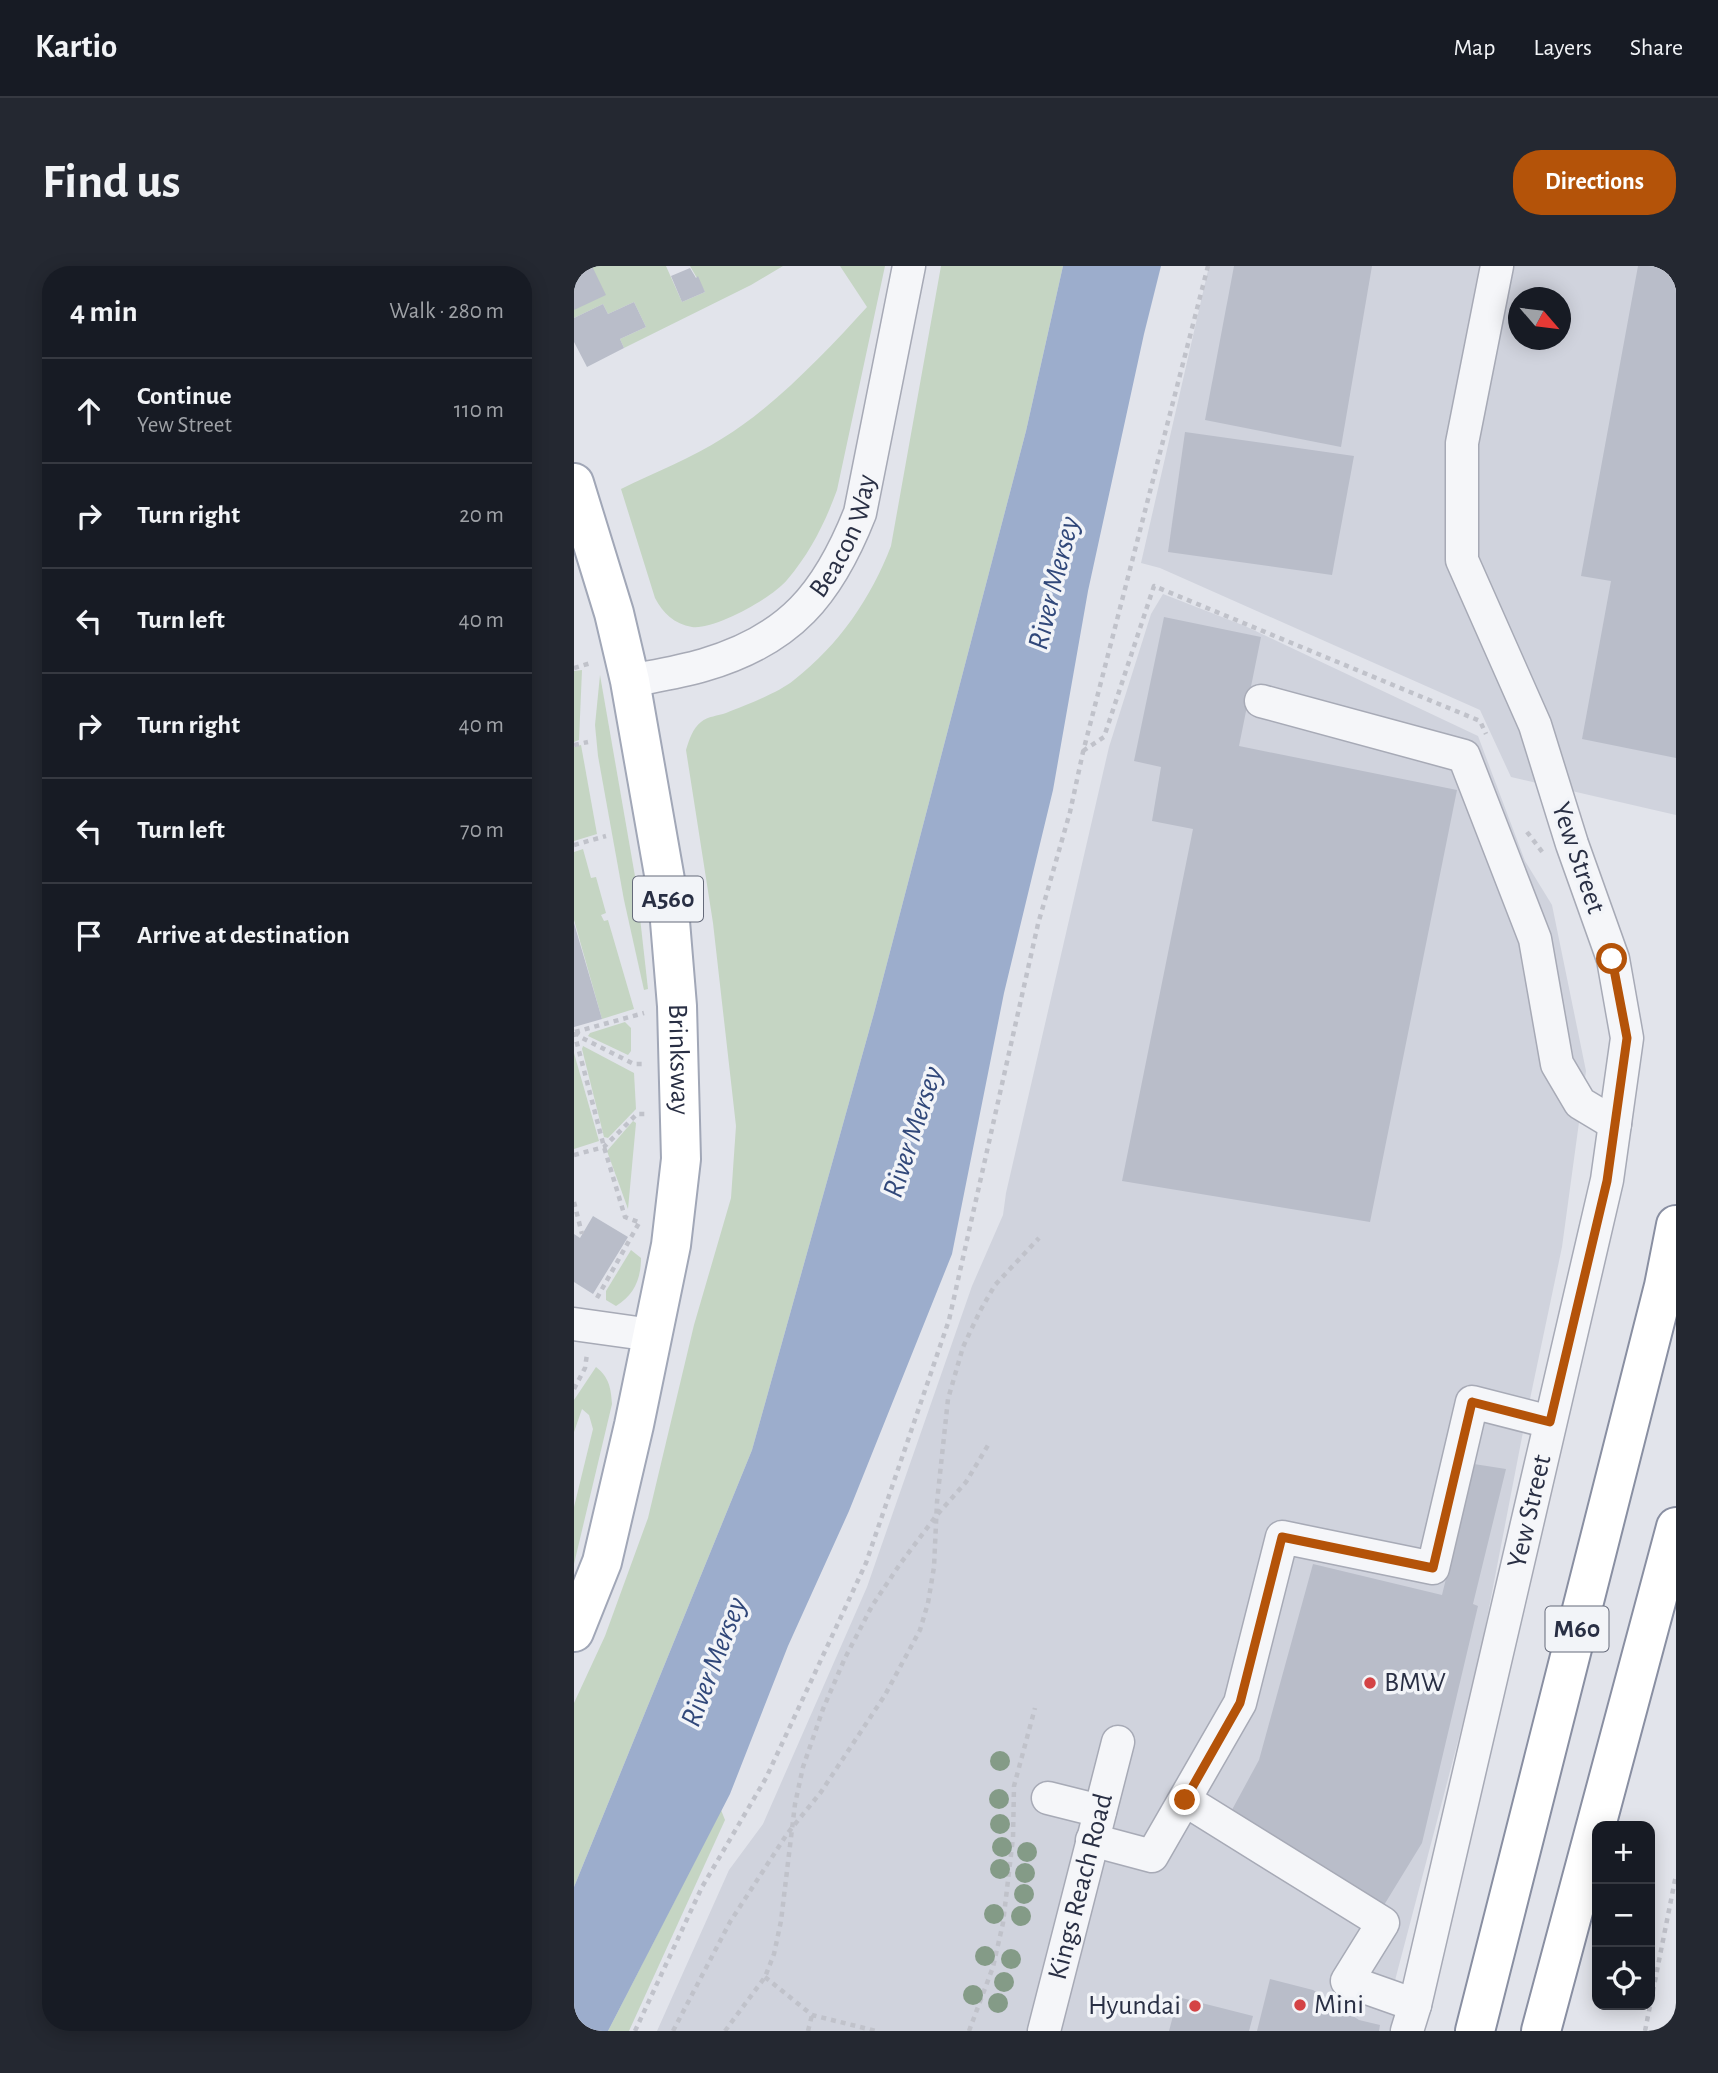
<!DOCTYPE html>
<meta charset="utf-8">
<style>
:root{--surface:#171b24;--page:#242831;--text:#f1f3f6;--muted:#9ea1a6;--line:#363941;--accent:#b45309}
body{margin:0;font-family:"Alegreya Sans",sans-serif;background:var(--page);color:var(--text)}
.controls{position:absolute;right:21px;bottom:21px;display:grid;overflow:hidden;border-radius:14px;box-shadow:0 4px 18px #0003}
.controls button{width:63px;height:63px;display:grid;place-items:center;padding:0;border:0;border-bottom:2px solid var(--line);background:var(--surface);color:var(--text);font:35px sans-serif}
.compass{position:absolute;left:934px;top:21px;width:63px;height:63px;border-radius:50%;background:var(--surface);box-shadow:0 4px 18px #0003;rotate:118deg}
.stop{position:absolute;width:21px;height:21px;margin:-16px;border:5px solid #b45309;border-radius:50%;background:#fff}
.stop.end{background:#b45309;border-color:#fff;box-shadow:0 2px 7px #0008}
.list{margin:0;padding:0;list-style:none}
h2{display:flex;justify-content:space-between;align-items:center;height:91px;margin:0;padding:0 28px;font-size:30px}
h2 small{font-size:23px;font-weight:400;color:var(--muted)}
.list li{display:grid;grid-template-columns:46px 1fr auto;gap:21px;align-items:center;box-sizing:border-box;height:105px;padding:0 28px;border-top:2px solid var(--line)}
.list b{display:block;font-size:26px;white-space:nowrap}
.list p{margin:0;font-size:23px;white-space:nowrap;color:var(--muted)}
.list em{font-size:23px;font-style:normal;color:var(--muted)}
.icon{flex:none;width:38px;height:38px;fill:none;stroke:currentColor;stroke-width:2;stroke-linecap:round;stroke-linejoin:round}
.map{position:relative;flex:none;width:1102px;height:1765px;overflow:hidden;border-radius:28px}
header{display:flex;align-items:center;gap:42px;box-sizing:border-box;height:98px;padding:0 35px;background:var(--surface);border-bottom:2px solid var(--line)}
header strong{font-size:33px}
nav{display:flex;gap:38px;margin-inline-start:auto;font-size:24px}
.intro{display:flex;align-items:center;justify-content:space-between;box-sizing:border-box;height:168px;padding:0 42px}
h1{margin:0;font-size:49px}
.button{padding:18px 32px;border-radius:28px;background:var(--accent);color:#fff;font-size:24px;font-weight:700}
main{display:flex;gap:42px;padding:0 42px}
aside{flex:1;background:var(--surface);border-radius:28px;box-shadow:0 4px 18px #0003}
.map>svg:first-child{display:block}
</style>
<header>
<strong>Kartio</strong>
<nav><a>Map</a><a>Layers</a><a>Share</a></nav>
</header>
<div class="intro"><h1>Find us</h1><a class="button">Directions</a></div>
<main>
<aside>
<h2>4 min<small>Walk · 280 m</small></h2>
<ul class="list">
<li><svg class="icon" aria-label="ahead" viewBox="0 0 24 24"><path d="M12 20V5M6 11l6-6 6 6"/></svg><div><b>Continue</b><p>Yew Street</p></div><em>110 m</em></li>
<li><svg class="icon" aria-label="right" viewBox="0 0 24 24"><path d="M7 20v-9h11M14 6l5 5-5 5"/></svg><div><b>Turn right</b></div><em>20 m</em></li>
<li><svg class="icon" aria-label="left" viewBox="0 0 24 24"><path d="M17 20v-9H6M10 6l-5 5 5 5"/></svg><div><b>Turn left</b></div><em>40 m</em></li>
<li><svg class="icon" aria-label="right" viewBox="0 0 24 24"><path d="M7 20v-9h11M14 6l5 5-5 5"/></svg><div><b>Turn right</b></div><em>40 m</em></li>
<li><svg class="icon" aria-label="left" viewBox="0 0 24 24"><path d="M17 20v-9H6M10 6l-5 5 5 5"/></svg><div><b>Turn left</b></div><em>70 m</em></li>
<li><svg class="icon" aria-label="arrive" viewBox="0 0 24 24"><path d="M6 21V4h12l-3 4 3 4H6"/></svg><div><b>Arrive at destination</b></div></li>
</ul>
</aside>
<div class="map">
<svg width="1102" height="1765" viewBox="0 0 1102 1765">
<rect width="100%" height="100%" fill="#e2e4eb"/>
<!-- built -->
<g fill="#d0d3dd" fill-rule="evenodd">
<path d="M 635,0 L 1102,0 L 1102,549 L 937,511 L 906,444 L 586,302 L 567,297 ZM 944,32 L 986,32 L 986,74 L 944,74 Z"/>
<polygon points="589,328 671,360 904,470 951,595 978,639 1012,805 988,981 948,1171 904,1399 819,1722 825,1737 818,1765 83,1765 155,1604 189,1558 293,1321 398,1020 429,949 432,927 535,481 577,348"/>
</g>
<!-- green -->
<g fill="#c5d5c3">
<polygon points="18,0 92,0 108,36 131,26 116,0 209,0 177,19 50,82 46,73 72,61 60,36 34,48 29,38 0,52 0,44"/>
<path d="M 266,0 L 311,0 L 263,224 C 251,257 236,287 213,314 C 198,332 141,364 118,361 C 100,358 89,347 81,332 L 47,223 C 81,206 118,192 149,172 C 200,141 253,85 293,41 Z"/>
<path d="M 367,0 L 489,0 L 452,165 L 300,747 L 178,1184 L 0,1621 L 0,1437 L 31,1370 L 74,1252 L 120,1059 L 157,932 L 162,860 L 139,657 L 112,484 C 115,474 119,462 127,456 C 134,450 144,450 152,447 C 172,439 204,427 220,414 C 265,379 297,332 317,280 Z"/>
<polygon points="8,404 5,474 0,476 0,405"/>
<polygon points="26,409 62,616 74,723 70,724 50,634 24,490 21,459"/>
<polygon points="7,479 23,568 0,575 0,481"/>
<polygon points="9,583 17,612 22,611 32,647 27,649 30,655 34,654 60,743 28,753 0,654 0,586"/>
<polygon points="51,756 57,762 57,785 54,789 14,770 16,767"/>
<polygon points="9,780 60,807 62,843 34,872 30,871 8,783"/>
<polygon points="0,787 25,875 0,883"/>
<polygon points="59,855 62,857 54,943 33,885"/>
<path d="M 57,984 L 67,992 C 67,1013 60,1029 42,1040 L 32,1034 L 32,1025 Z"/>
<path d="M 22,1101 C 35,1111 37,1122 38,1138 L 0,1298 L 0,1241 L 19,1163 L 15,1149 L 8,1143 L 0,1166 L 0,1134 Z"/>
<polygon points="147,1544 151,1554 55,1765 34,1765"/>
</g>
<!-- water -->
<polygon fill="#9cadcc" points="489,0 587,0 570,68 514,325 479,524 430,727 378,988 275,1245 214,1380 156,1528 34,1765 0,1765 0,1621 178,1184 300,747 452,165"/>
<!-- building -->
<g fill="#b9bdc9">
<polygon points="0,0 18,0 32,29 0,44"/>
<polygon points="660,0 798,0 767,181 631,154"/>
<polygon points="1064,0 1102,0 1102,492 1008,473 1037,315 1007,310"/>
<polygon points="116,2 122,12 124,10 131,26 108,36 97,10"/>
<polygon points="60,36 72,61 46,73 50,82 13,101 0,76 0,52 29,38 34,48"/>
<polygon points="611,166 780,190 758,309 594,286"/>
<polygon points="590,351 687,371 665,480 883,524 796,956 548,915 619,563 578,555 587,501 560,495"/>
<polygon points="0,657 28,753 0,761"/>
<polygon points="19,950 54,971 19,1028 0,1016 0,968 6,972"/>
<polygon points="900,1198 932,1203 899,1338 904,1340 848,1577 807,1644 653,1553 685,1494 739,1298 868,1329"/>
<polygon points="696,1713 739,1724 785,1754 806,1759 805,1765 683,1765"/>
<polygon points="604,1731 679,1750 675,1765 595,1765"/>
</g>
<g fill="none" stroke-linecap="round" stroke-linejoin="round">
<defs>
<g id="minor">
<path id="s1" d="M 56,415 C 81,410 106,406 130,399 C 216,374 254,328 286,247 L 335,0"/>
<polyline points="687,435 890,490 961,673 983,798 1006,837 1041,858"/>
<polyline points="0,1058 78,1069"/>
<polyline points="474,1532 526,1545"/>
<polyline points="611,1534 809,1657 773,1715 841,1739"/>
<polyline points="518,1574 578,1590 666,1437 708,1271 859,1302 898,1136 976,1156"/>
<path id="s2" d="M 470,1765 L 544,1476"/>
<path id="s3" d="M 833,1765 L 841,1739 L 1033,914 L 1053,772 L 1039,693 L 998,578 L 961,459 L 888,294 L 888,177 L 923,0"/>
</g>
<g id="major">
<path id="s4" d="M 0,217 L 40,347 L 56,415 L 94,631 L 103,740 L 107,893 L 97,979 L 60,1159 L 28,1296 L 0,1366"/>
</g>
<g id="highway">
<polyline points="901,1765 1090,1020 1102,959"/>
<polyline points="967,1765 1102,1261"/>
</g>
</defs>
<!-- minor casing -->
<use href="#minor" stroke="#a7aab6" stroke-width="35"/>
<!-- major casing -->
<use href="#major" stroke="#a1a7b7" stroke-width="42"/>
<!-- highway casing -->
<use href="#highway" stroke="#898fa2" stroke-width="42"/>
<!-- path -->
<g stroke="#c0c2ca" stroke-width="4.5" stroke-dasharray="5 5" stroke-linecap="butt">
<polyline points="0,402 17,397"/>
<polyline points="0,479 14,476"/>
<polyline points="509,485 530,471 580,320 906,455 912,468"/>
<polyline points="953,566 969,587"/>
<polyline points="0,579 32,570"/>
<polyline points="0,766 30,881 51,951 67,957"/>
<polyline points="1,766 8,772 60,798 71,798"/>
<polyline points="1,766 70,747"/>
<polyline points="0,889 30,881 63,848 75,848"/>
<polyline points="0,936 8,968"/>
<polyline points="23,1032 65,957"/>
<polyline points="0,1123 11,1102 13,1088"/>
<polyline points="191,1711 238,1749 302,1765"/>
<polyline points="61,1765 128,1621 192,1512 292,1297 375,1054 464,658 496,546 509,486 634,0"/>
<polyline points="99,1765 156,1656 213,1568 247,1526 311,1429 346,1364 354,1337 360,1301 363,1236 374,1133 389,1081 406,1045 421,1019 465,972"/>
<polyline points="151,1765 191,1711 200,1688 207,1655 221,1538 229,1501 249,1443 271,1392 298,1340 326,1298 362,1250 392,1216 416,1176"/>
<polyline points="234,1765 238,1749"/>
<polyline points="395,1765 419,1701 429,1657 439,1572 440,1520 461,1442"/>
<polyline points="1071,1765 1102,1609"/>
</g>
<!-- minor -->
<use href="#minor" stroke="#f5f6f9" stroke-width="32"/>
<!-- major -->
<use href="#major" stroke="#fff" stroke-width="38"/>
<!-- highway -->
<use href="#highway" stroke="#fff" stroke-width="38"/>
</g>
<!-- trees -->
<g fill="#849b87">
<circle cx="426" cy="1495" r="10"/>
<circle cx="425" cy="1533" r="10"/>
<circle cx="426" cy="1558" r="10"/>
<circle cx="428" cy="1581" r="10"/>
<circle cx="453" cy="1586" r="10"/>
<circle cx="426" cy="1603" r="10"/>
<circle cx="451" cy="1607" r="10"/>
<circle cx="450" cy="1628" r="10"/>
<circle cx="420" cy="1648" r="10"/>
<circle cx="447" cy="1650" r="10"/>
<circle cx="411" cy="1690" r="10"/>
<circle cx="437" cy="1693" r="10"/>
<circle cx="430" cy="1716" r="10"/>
<circle cx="399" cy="1729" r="10"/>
<circle cx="424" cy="1737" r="10"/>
</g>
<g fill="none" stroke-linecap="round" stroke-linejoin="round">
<!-- route -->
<polyline stroke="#b45309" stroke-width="9" points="611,1534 666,1437 708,1271 859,1302 898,1136 976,1156 1033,915 1053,772 1038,693"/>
</g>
<!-- markers -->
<g fill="#d44345" stroke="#f2f4f8" stroke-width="2.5">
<circle cx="796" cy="1417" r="7"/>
<circle cx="726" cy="1739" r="7"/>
<circle cx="621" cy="1740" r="7"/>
</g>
<g text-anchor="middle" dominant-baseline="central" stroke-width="7" stroke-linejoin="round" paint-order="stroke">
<!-- shield labels -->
<g fill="#f2f4f8" stroke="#656a7a" stroke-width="2">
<rect x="59" y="610.5" width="70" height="45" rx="5"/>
<rect x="971.5" y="1340.5" width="63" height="45" rx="5"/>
</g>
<g font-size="26" font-weight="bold" fill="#292f44">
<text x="94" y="633">A560</text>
<text x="1003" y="1363">M60</text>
</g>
<!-- street labels -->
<g font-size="28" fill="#292f44" stroke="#f2f4f8">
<text stroke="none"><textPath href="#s1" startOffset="276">Beacon Way</textPath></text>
<text transform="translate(1004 592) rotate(71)">Yew Street</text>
<text stroke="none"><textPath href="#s4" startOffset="588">Brinksway</textPath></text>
<text stroke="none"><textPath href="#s3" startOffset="534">Yew Street</textPath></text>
<text stroke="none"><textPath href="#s2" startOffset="149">Kings Reach Road</textPath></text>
</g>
<!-- poi labels -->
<g font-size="28" fill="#292f44" stroke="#f2f4f8" text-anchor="start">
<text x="810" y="1417">BMW</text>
<text x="740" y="1739">Mini</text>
<text x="607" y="1740" text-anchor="end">Hyundai</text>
</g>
<!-- water labels -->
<g font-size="30" font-style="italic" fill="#31487a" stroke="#f2f4f8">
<text transform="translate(480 317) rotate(-76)">River Mersey</text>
<text transform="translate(339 866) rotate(-72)">River Mersey</text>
<text transform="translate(140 1396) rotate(-69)">River Mersey</text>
</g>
</g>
</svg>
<div class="controls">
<button>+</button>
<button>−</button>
<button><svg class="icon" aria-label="locate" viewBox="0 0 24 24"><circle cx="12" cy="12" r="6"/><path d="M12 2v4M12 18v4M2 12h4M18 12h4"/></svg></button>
</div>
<svg class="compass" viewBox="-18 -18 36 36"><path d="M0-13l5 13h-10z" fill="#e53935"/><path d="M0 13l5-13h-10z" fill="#9ea1a6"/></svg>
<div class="stop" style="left:1038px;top:693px"></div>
<div class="stop end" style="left:611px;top:1534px"></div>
</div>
</main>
